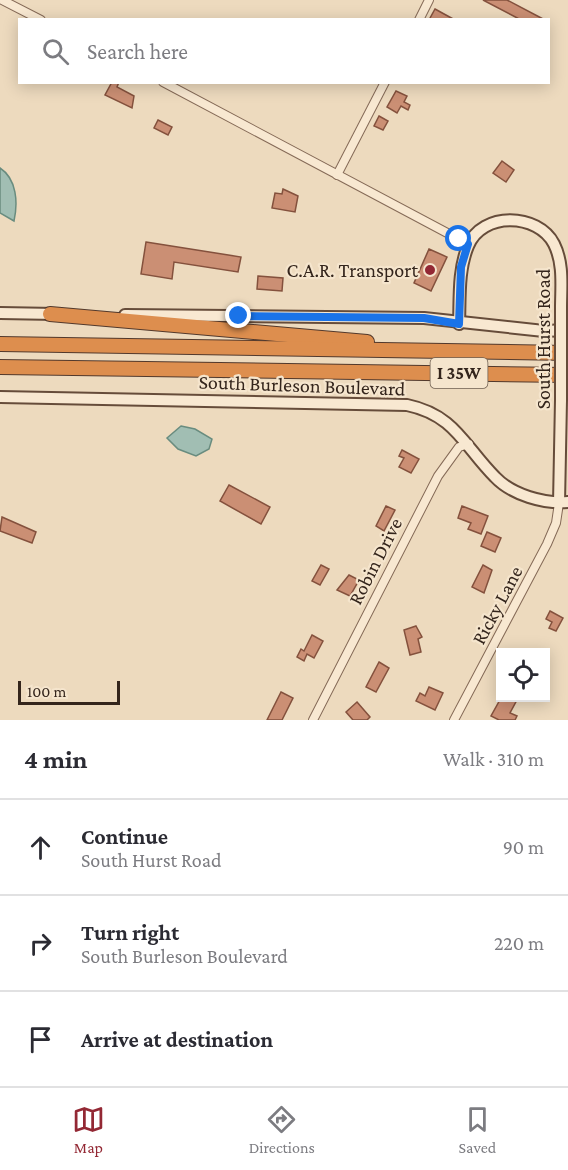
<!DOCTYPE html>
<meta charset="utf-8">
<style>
:root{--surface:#fff;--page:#f2f2f3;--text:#2b2b33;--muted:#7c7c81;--line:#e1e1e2;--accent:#932834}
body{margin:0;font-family:"Crimson Pro",serif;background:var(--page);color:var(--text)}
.controls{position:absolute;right:18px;bottom:18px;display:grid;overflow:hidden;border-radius:0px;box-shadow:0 3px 15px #0003}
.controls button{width:54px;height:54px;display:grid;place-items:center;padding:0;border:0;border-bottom:2px solid var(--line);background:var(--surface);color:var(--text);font:30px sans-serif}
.scale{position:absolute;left:18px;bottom:15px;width:102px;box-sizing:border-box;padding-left:6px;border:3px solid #34251c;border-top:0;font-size:16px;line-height:21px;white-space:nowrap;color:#34251c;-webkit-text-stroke:4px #f5e5cd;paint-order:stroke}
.stop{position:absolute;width:18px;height:18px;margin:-14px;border:4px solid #1a73e8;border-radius:50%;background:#fff}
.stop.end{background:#1a73e8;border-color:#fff;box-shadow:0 2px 6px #0008}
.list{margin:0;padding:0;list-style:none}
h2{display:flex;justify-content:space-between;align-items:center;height:78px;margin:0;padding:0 24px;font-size:26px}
h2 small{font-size:20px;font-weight:400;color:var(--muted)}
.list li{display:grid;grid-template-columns:39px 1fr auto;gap:18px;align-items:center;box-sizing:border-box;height:96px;padding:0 24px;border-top:2px solid var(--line)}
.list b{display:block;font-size:22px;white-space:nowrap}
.list p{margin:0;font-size:20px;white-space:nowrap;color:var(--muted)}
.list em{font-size:20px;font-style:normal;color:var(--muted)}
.icon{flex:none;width:33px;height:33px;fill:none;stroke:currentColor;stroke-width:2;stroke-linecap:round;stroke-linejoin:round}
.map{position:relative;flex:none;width:568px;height:720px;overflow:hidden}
.search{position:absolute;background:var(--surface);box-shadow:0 3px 15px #0003;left:18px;right:18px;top:18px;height:66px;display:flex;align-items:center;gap:15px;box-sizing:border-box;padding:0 21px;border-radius:0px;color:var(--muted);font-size:22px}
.sheet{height:366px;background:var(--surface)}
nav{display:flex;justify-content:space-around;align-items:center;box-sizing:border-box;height:84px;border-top:2px solid var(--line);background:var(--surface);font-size:16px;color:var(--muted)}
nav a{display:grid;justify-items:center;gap:3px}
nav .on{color:var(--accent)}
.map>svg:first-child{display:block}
</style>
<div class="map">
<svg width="568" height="720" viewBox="0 0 568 720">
<rect width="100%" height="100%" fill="#eddabe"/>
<!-- water -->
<g fill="#a1beb3" stroke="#698c7f" stroke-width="1.5">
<path d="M 0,168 C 17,179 18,203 14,221 L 0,213 Z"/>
<polygon points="181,426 195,429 212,439 209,449 196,456 178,449 167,438"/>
</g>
<!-- building -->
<g fill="#cb8f74" stroke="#84513d" stroke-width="1.5">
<polygon points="483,0 507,0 545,20 521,20"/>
<polygon points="435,9 455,20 429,20"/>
<polygon points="112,82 119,82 117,87 134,96 132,108 105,95"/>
<polygon points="396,91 407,96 404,102 410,105 408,110 401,106 397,113 387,107"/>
<polygon points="379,116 388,121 383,130 374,126"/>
<polygon points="158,120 172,127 168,135 154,128"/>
<polygon points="502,161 514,170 506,182 493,173"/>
<polygon points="283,189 298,196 295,212 272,208 275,193 282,194"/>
<polygon points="146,242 241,257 238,272 174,262 172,279 141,274"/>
<polygon points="429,249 447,257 431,291 414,283"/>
<polygon points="258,276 283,278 282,291 257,289"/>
<polygon points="402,450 419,459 411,473 399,467 404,458 399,456"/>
<polygon points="229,485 270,507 261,524 220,501"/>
<polygon points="386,506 395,510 384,531 376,526"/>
<polygon points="462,506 488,516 481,534 468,529 471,523 458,518"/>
<polygon points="2,517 36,532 32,543 0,531"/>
<polygon points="487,532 501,538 495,552 481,546"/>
<polygon points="321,565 329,569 320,585 312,581"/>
<polygon points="483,565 492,570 484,593 472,587"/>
<polygon points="349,575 359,580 350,596 337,590"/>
<polygon points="550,611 563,618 556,631 549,628 552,622 546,619"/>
<polygon points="416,626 422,637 418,639 421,652 410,655 404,630"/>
<polygon points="312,635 323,641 314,658 307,654 304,661 297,657 301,649 304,651"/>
<polygon points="379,662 389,668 376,692 366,687"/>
<polygon points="429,687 443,693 435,710 416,701 420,693 425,696"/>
<polygon points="281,692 293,698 282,720 267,720"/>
<polygon points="501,698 518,698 510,713 517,716 515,720 499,720 491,716"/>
<polygon points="357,702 370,717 367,720 353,720 346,712"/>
</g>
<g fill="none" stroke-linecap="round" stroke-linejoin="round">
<defs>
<g id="street">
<polyline points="2,0 41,20"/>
<polyline points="419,20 429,0"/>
<polyline points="163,82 468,244"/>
<polyline points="337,175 385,82"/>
<polyline points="313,720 438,476 459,447 469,444"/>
<polyline points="454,720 547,544 556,523 559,503"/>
</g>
<g id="secondary">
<polyline points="0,313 56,314"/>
<polyline points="125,315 424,318 544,331 568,330"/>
<path d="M 459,324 C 460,298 458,270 468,246 C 482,211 538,213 554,244 C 564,264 561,286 561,308"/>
<path d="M 0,397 L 407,405 C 455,415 464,446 495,477 C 512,495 544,504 568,502"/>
<polyline points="559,503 561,400"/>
</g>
<g id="highway">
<polyline points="50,314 367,342"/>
<polyline points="0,344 568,353"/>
<polyline points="0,367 568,375"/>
</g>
</defs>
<!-- street casing -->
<use href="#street" stroke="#856a57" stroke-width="10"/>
<!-- secondary casing -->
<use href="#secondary" stroke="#664c3a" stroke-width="14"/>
<!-- highway casing -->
<use href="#highway" stroke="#52392c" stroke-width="16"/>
<!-- street -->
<use href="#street" stroke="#f8e8d1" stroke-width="8"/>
<!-- secondary -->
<use href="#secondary" stroke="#f8e8d1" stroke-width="10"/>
<!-- highway -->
<use href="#highway" stroke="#dd8e4e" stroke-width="14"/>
<defs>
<polyline id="secondary-bridge" points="561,308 561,400"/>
</defs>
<!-- secondary-bridge casing -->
<use href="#secondary-bridge" stroke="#664c3a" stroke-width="14" stroke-linecap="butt"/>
<!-- secondary-bridge -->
<use href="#secondary-bridge" stroke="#f8e8d1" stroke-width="10"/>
</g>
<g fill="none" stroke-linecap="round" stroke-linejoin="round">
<!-- route -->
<polyline stroke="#1a73e8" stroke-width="8" points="239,316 424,318 459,324 461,267 468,244 459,239"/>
</g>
<!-- markers -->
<circle fill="#932834" stroke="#f5e5cd" stroke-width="2" cx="430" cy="270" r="6"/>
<g text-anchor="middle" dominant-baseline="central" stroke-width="4.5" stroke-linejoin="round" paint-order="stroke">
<!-- shield labels -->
<rect fill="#f5e5cd" stroke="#6e5f51" stroke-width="1.5" x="430.5" y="358" width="57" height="30" rx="4.5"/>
<g font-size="18" font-weight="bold" fill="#34251c">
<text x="459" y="373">I 35W</text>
</g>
<!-- poi labels -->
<g font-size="20" fill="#34251c" stroke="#f5e5cd" text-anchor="end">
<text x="418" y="270">C.A.R. Transport</text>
</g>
<!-- street labels -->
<g font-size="20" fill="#34251c" stroke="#f5e5cd">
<text transform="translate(543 339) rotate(-90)">South Hurst Road</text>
<text transform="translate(302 385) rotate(2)">South Burleson Boulevard</text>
<text transform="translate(375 561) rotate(-63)">Robin Drive</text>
<text transform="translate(497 605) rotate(-62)">Ricky Lane</text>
</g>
</g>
</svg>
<div class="controls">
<button><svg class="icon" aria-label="locate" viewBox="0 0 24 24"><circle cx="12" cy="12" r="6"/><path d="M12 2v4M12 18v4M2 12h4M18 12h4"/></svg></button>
</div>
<div class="scale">100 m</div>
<div class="stop" style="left:459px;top:239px"></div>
<div class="stop end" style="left:239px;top:316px"></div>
<div class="search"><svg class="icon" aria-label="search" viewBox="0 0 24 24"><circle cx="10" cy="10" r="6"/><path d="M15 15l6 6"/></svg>Search here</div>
</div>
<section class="sheet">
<h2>4 min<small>Walk · 310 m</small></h2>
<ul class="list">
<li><svg class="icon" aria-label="ahead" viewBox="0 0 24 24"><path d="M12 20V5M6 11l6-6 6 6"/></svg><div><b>Continue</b><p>South Hurst Road</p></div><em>90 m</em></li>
<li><svg class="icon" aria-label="right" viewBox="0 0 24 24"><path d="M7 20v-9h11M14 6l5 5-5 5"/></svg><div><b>Turn right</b><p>South Burleson Boulevard</p></div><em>220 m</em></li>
<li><svg class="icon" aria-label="arrive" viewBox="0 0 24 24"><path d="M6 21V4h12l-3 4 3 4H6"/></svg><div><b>Arrive at destination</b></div></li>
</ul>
</section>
<nav>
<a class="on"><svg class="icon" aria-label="map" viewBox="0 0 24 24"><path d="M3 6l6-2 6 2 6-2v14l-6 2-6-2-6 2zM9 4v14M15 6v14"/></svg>Map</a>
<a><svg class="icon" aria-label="directions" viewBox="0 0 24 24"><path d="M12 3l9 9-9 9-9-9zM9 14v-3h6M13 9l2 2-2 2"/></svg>Directions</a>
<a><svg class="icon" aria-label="saved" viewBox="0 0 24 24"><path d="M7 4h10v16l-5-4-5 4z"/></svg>Saved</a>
</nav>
